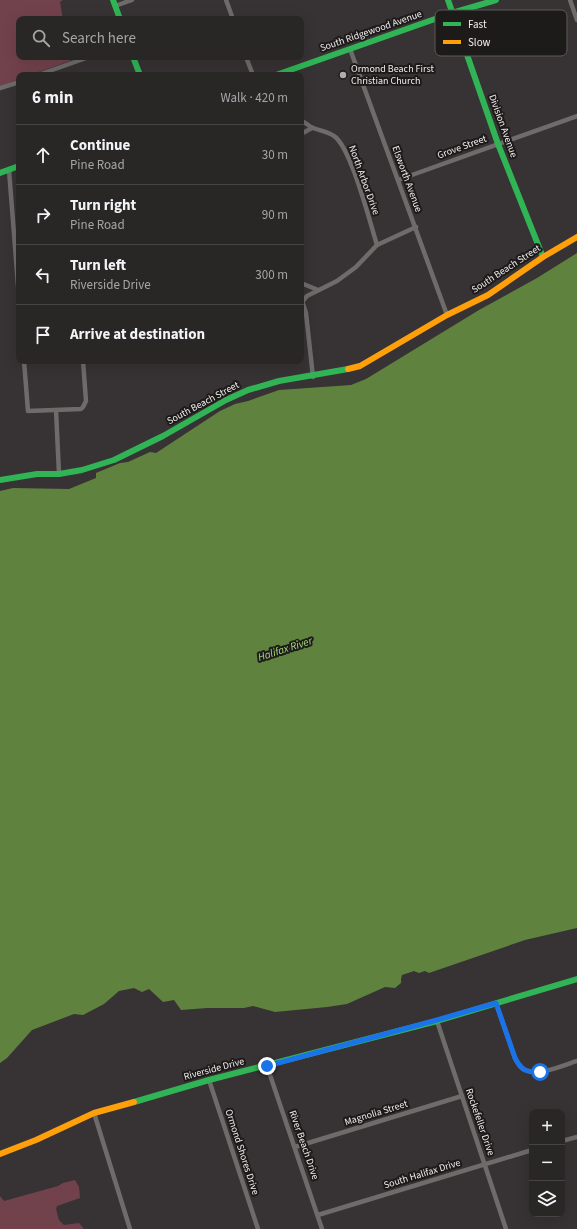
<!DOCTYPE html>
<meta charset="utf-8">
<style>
:root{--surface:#292626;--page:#312e2e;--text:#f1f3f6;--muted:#a5a5a7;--line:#454343}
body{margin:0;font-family:"Source Sans 3",sans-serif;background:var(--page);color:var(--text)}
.controls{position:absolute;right:12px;bottom:12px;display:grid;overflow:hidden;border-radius:8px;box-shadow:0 4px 16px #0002}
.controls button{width:36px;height:36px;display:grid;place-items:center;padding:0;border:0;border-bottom:1px solid var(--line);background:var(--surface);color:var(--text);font:20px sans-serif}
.stop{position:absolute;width:12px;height:12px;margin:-9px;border:3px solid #1a73e8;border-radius:50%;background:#fff}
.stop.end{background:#1a73e8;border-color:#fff;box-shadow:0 1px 4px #0008}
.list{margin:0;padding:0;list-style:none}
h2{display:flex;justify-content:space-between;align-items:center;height:52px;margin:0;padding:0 16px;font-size:17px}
h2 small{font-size:13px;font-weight:400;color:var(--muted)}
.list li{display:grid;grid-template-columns:26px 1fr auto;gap:12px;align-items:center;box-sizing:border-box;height:60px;padding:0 16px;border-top:1px solid var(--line)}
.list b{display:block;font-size:15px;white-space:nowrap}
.list p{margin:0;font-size:13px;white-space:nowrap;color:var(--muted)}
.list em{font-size:13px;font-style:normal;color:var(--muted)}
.icon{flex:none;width:22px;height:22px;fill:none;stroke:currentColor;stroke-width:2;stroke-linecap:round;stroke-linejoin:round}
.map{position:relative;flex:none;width:577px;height:1229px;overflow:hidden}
.search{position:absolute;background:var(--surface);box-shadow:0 4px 16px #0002;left:16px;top:16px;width:288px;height:44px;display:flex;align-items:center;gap:10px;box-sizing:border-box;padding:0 14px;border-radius:8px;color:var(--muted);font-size:15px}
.panel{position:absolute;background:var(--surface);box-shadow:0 4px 16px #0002;left:16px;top:72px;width:288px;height:292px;border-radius:8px}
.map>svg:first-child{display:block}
</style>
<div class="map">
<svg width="577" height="1229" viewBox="0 0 577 1229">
<rect width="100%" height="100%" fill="#373233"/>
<!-- green -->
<g fill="#72424c">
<polygon points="0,0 63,0 60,2 63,19 19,19 19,57 71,57 69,58 70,61 30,75 19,75 19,79 0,86"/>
<polygon points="75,1180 79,1187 80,1198 57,1206 56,1209 59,1220 64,1225 79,1223 84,1229 0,1229 0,1196 4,1201 58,1186 63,1183"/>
</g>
<!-- water -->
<polygon fill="#5f833e" points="577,253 577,928 525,940 429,973 425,971 419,973 414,971 402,975 401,979 401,983 395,988 385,987 347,1004 327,1007 275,1012 253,1006 244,1008 207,1008 181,1010 174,1000 163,1002 149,989 142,992 134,988 119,991 104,1004 83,1015 74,1014 32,1030 7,1058 0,1063 0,491 13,488 69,489 96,478 96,473 120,463 128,462 150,452 156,453 220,411 235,404 248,401 279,390 351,385 366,379 479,310 537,278"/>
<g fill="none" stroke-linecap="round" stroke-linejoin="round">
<!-- street -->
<g stroke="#6d6c6b" stroke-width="4.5">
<polyline points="226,0 233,19"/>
<polyline points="570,0 577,20"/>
<polyline points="115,6 132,0"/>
<polyline points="350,49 447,315"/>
<polyline points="246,57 253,75"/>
<polyline points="38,75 89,57"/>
<polyline points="0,88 19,82"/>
<path d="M 301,120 C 304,122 308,125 311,127 C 319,131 327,131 334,136 C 351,147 370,223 377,245"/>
<polyline points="301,134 312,128"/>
<polyline points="9,170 19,298"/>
<polyline points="398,180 577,116"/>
<polyline points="301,283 318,290"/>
<polyline points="301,298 306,313 313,377"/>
<polyline points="302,302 307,296 337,281 356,267 377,245 416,227"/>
<polyline points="24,361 28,411 81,409 83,407 86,401 83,361"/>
<polyline points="56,410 59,474"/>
<path d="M 496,1003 L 515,1058 C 518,1063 519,1068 525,1070 C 537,1077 564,1065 577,1061"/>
<polyline points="437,1021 506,1229"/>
<polyline points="267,1066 322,1229"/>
<polyline points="209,1080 258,1229"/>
<polyline points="94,1113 130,1229"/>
<polyline points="562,1141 577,1137"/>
<polyline points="295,1147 462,1096"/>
<polyline points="318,1215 532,1150"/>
</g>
<!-- fast -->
<g stroke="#30b455" stroke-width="6">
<polyline points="113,0 120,19"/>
<polyline points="448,0 498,144 543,257"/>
<polyline points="133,57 140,75"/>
<polyline points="276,75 452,13 496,0"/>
<polyline points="0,173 19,166"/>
<polyline points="0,480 37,474 59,474 82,470 114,460 163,436 226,400 248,390 279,381 348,369"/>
<polyline points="134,1102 209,1080 437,1021 577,979"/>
</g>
<!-- slow -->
<g stroke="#ff9f0a" stroke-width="6">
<polyline points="348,369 360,366 447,315 488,295 543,257 577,237"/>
<polyline points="0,1154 36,1140 94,1113 134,1102"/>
</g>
</g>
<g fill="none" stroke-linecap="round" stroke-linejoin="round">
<!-- route -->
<path stroke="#1a73e8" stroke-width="5" d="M 267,1066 L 437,1020 L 496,1003 L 515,1058 C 522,1071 526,1072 540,1072"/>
</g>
<!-- markers -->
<circle fill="#b0abac" stroke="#1d1a1a" stroke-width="1.5" cx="343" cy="75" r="4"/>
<g text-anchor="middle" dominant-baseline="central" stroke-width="4" stroke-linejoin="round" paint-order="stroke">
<!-- street labels -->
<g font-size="10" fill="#f1eced" stroke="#1d1a1a">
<text transform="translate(371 31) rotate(-19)">South Ridgewood Avenue</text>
<text transform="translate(503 126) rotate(70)">Division Avenue</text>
<text transform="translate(462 147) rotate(-20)">Grove Street</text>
<text transform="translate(407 179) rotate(70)">Elsworth Avenue</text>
<text transform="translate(364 180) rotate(70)">North Arbor Drive</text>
<text transform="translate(506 269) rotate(-33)">South Beach Street</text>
<text transform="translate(203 403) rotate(-28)">South Beach Street</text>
<text transform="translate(214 1069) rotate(-15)">Riverside Drive</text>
<text transform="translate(376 1113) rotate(-17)">Magnolia Street</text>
<text transform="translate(480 1122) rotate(71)">Rockefeller Drive</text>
<text transform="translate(304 1145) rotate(71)">River Beach Drive</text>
<text transform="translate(242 1152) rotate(72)">Ormond Shores Drive</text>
<text transform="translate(422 1174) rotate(-17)">South Halifax Drive</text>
</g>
<!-- poi labels -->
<g font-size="10" fill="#f1eced" stroke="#1d1a1a" text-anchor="start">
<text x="351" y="69">Ormond Beach First<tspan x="351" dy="12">Christian Church</tspan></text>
</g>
<!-- water labels -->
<g font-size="11" font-style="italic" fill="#a4db76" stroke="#1d1a1a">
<text transform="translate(285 649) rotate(-18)">Halifax River</text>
</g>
</g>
<!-- legend -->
<rect x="435" y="10" width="132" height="46" rx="6" fill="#1d1a1a" stroke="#5d5959" stroke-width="1"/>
<rect x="443" y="22" width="18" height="4" fill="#30b455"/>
<rect x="443" y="40" width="18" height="4" fill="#ff9f0a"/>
<g font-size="11" fill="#f1eced">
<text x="468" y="28">Fast</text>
<text x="468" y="46">Slow</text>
</g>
</svg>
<div class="controls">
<button>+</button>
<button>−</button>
<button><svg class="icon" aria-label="layers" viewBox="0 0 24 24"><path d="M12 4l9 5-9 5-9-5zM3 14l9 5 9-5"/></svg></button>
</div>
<div class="stop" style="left:540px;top:1072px"></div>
<div class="stop end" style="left:267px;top:1066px"></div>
<div class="search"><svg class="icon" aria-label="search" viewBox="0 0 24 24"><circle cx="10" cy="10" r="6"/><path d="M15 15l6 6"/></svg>Search here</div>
<section class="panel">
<h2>6 min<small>Walk · 420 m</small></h2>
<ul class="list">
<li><svg class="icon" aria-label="ahead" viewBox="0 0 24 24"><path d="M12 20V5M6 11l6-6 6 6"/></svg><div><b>Continue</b><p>Pine Road</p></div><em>30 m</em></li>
<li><svg class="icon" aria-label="right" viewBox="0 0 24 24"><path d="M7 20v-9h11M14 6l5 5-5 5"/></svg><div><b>Turn right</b><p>Pine Road</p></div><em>90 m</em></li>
<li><svg class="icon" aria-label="left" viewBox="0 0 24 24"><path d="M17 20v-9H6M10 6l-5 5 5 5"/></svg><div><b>Turn left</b><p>Riverside Drive</p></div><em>300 m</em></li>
<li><svg class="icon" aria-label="arrive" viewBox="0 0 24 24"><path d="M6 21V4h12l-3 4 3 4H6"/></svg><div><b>Arrive at destination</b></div></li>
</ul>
</section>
</div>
